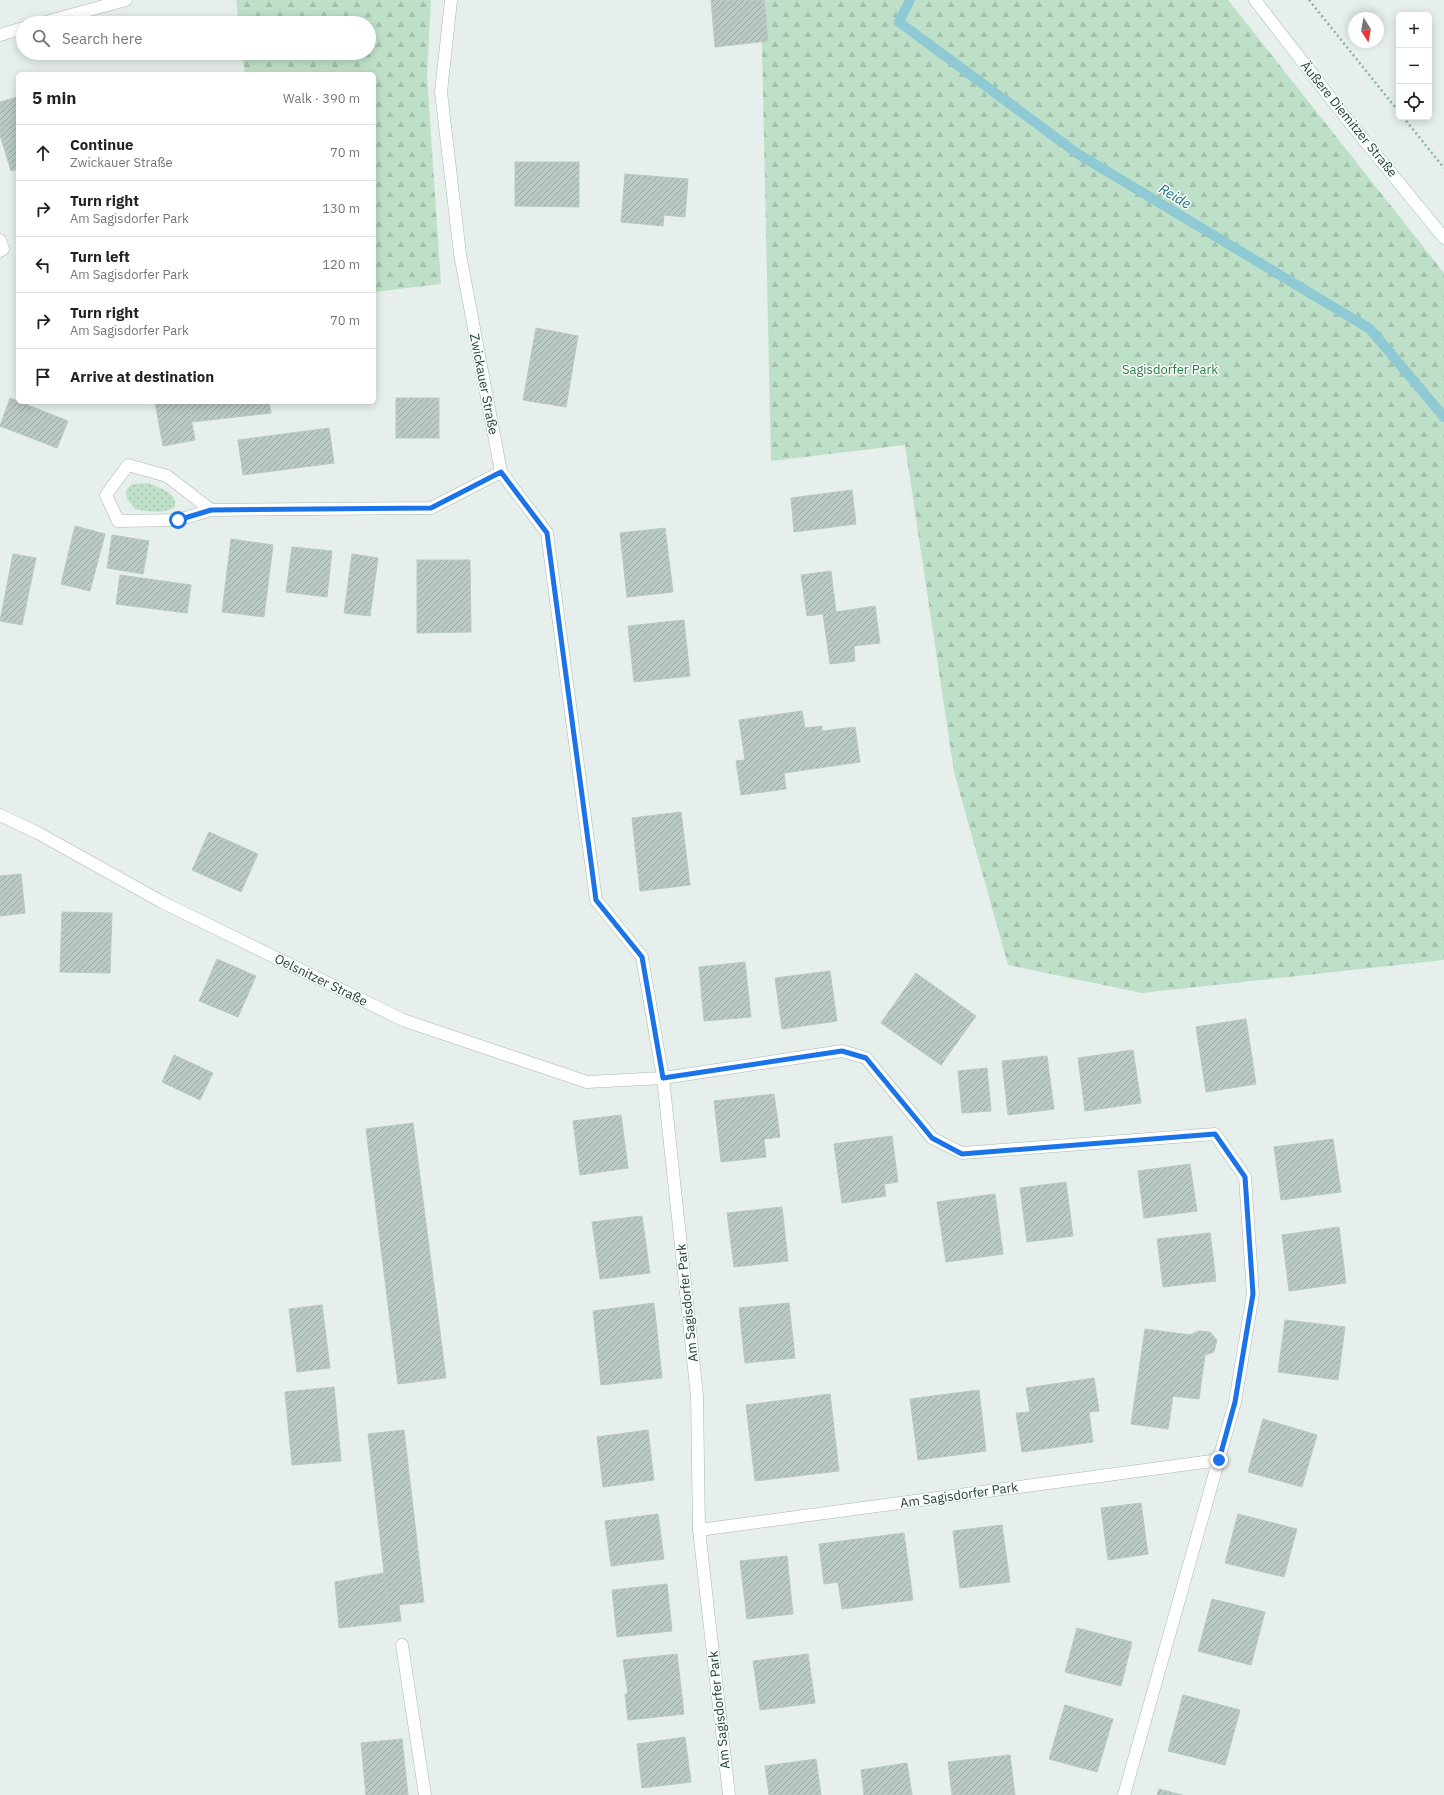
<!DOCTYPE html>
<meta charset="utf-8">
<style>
:root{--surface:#fff;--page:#f2f2f2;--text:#222;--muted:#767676;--line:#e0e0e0}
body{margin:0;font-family:"IBM Plex Sans",sans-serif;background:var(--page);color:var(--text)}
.controls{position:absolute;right:12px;top:12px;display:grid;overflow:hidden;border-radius:6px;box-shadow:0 2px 10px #0003}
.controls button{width:36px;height:36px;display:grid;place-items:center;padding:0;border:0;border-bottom:1px solid var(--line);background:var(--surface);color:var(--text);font:20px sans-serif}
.compass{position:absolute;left:1348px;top:12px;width:36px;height:36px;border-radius:50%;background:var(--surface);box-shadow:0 2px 10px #0003;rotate:169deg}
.stop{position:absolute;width:12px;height:12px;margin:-9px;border:3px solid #1a73e8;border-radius:50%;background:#fff}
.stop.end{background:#1a73e8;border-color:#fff;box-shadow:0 1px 4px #0008}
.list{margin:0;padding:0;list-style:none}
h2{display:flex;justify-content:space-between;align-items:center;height:52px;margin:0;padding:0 16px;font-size:17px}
h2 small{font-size:13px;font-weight:400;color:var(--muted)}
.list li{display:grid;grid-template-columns:26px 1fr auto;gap:12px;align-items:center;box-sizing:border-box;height:56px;padding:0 16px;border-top:1px solid var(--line)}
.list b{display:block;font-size:15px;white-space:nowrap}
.list p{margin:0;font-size:13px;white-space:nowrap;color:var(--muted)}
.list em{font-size:13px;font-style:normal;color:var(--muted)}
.icon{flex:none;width:22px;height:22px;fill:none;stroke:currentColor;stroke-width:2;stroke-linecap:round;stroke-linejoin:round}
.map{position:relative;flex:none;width:1444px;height:1795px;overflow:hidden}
.search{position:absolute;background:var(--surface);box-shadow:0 2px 10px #0003;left:16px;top:16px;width:360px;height:44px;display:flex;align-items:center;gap:10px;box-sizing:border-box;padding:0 14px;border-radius:22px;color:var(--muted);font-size:15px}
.panel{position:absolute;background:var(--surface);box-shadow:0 2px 10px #0003;left:16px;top:72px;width:360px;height:332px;border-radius:6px}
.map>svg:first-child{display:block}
</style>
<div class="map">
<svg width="1444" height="1795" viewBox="0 0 1444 1795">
<defs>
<pattern id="grass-dots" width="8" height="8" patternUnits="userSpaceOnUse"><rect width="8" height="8" fill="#bfe0c8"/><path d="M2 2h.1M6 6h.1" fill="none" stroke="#a4c1ad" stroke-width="1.8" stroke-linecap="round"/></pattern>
<pattern id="forest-firs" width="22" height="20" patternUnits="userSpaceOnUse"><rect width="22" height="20" fill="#bfe0c8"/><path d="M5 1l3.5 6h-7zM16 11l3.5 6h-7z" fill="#a4c1ad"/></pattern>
<pattern id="building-hatch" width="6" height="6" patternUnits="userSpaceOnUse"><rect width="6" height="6" fill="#bbcac4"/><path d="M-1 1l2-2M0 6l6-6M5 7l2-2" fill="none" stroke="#98a6a0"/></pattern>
</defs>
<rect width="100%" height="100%" fill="#e6efeb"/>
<!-- grass -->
<path fill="url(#grass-dots)" d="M 149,483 C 161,489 177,492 175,507 C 163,514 149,512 135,509 L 127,499 L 126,490 L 132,484 Z"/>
<!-- forest -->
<g fill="url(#forest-firs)">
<polygon points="236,0 431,0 427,76 441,284 374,292 374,74 245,74 242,53 369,53 369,23 239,23"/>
<polygon points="761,0 1228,0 1444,273 1444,960 1142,993 1008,965 954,772 905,445 771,461"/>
</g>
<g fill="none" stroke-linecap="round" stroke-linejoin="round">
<!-- stream -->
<polyline stroke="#8ec9d4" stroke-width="10" points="910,0 899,22 1078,154 1370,329 1444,417"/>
</g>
<!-- building -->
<g fill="url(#building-hatch)" stroke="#b8c9c2">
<polygon points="711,0 764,0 768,41 715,47"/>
<polygon points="18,97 18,169 11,171 0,135 0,102"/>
<polygon points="515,162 579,162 579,207 515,206"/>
<polygon points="625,174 688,179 685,217 664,215 663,226 621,222"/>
<polygon points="536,328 578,336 566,407 523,400"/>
<polygon points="10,398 68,421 57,448 0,426"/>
<rect x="396" y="398" width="43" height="40"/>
<polygon points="155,402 188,402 195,440 163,446"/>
<polygon points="188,402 269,402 271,413 192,422"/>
<polygon points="329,428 334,463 243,475 238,440"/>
<polygon points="852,490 856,524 794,532 791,498"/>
<polygon points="75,526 105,534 90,591 61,584"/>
<polygon points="665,528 673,592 627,597 620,533"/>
<polygon points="112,535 149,541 143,574 107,568"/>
<polygon points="231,539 273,545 264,617 222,612"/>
<polygon points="292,547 332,551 327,597 286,592"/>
<polygon points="13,554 36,558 22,625 0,621"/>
<polygon points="352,554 378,558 370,616 344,613"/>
<polygon points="417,560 470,560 471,632 417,633"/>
<polygon points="831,571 836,612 807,616 801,575"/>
<polygon points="120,575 191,585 187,613 116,604"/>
<polygon points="875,606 880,643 854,646 855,661 830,664 823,614"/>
<polygon points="684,620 690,676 634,682 628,626"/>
<polygon points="802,711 805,728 822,726 822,731 855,727 860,762 784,773 786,789 741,795 736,761 745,760 739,720"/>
<polygon points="681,812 690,885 640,891 632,818"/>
<polygon points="209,832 258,854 241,892 192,870"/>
<polygon points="21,874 25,913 0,916 0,876"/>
<polygon points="62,912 112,913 110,973 60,972"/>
<polygon points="217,959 256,976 238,1017 199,1001"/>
<polygon points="745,962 751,1017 704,1021 699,967"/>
<polygon points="830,971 837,1021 782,1029 775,978"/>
<polygon points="916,973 976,1016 941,1065 881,1023"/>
<polygon points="1246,1019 1256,1084 1206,1092 1196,1027"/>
<polygon points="1133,1050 1141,1103 1085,1111 1078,1058"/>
<polygon points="174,1055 213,1073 200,1100 162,1082"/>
<polygon points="1047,1056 1054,1109 1008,1115 1002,1061"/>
<polygon points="987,1068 991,1111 962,1113 958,1071"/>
<polygon points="774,1094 780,1137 764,1139 766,1157 721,1162 714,1101"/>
<polygon points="621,1115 628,1168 580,1175 573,1121"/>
<polygon points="413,1123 446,1378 398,1384 366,1129"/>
<polygon points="892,1136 898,1182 884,1184 886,1196 842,1203 834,1144"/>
<polygon points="1333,1139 1341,1192 1281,1200 1274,1147"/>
<polygon points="1190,1164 1197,1211 1144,1218 1138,1171"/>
<polygon points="1066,1182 1073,1236 1027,1242 1020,1188"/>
<polygon points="995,1194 1003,1254 946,1262 937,1202"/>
<polygon points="782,1207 788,1261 734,1267 727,1213"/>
<polygon points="642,1216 650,1273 600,1279 592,1222"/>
<polygon points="1339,1227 1346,1283 1289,1291 1282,1235"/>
<polygon points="1210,1233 1216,1281 1163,1287 1157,1239"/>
<polygon points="654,1303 662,1378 601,1385 593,1311"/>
<polygon points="789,1303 795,1358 745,1363 739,1308"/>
<polygon points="322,1305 330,1368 297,1372 289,1309"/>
<polygon points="1285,1320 1345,1327 1338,1380 1278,1372"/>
<polygon points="1145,1329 1190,1335 1198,1331 1210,1332 1217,1340 1214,1352 1205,1355 1199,1399 1173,1396 1168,1429 1131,1424"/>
<polygon points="1094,1378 1099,1411 1089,1412 1093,1442 1022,1452 1016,1413 1030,1412 1026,1388"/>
<polygon points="334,1387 341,1461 292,1465 285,1392"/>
<polygon points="979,1390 986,1451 918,1460 910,1399"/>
<polygon points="830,1394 839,1471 755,1481 746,1405"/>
<polygon points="1263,1419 1317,1435 1302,1487 1248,1472"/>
<polygon points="404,1430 424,1602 388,1606 368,1434"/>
<polygon points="648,1430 654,1480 603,1487 597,1437"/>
<polygon points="1141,1503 1148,1554 1108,1560 1101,1508"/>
<polygon points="658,1514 664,1559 611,1566 605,1521"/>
<polygon points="1238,1514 1297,1529 1284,1577 1225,1563"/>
<polygon points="1002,1525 1010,1582 960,1588 953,1531"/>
<polygon points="904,1533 913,1600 842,1609 838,1582 824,1584 819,1544"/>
<polygon points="787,1556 793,1614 747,1619 740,1561"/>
<polygon points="384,1573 388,1606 399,1605 401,1621 339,1628 335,1582"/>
<polygon points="667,1584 672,1631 617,1637 612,1590"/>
<polygon points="1212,1599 1265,1612 1251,1665 1198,1651"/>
<polygon points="1077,1628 1132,1642 1121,1686 1065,1672"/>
<polygon points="677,1654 684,1714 628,1720 625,1694 628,1694 623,1660"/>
<polygon points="808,1654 815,1703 760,1710 753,1661"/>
<polygon points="1183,1695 1240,1710 1225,1765 1168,1751"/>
<polygon points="1065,1705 1113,1719 1097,1772 1049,1759"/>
<polygon points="685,1737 691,1782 642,1788 637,1744"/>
<polygon points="402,1739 408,1795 366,1795 361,1743"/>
<polygon points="1010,1755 1015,1795 952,1795 948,1762"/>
<polygon points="816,1759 821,1795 769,1795 765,1766"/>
<polygon points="907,1763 912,1795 864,1795 861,1770"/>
<polygon points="1159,1789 1182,1795 1157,1795"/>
</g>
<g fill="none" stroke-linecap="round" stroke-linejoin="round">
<defs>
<g id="lane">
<polyline points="0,240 3,249 0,251"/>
<polyline points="402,1645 425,1795"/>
</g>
<g id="street">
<polyline points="211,510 178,520 118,521 106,495 128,465 167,476 211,510 431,508 501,472"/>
<polyline points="0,815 38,833 162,902 403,1020 587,1082 663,1078 642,957 596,900 547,533 501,472 460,254 441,92 451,0"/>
<polyline points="699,1530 1219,1460"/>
<polyline points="729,1795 699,1530 697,1396 663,1078 842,1051 866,1058 932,1138 962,1153 1215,1134 1245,1177 1253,1294 1235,1402 1124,1795"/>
</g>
<g id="secondary">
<polyline points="1255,0 1346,118 1444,238"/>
<polyline points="42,23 126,0"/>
<polyline points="0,35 23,28"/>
</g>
</defs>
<!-- lane casing -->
<use href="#lane" stroke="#a8b8b2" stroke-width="13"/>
<!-- street casing -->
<use href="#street" stroke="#a8b8b2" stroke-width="13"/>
<!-- secondary casing -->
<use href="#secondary" stroke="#a4bbb3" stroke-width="13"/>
<!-- path -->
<g stroke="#86b3a5" stroke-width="2.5" stroke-dasharray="2 3" stroke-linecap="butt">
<polyline points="1309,0 1399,112"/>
<polyline points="1403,117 1444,168"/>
</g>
<!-- lane -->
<use href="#lane" stroke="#fff" stroke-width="12"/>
<!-- street -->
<use href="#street" stroke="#fff" stroke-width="12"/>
<!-- secondary -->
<use href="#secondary" stroke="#fff" stroke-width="12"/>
</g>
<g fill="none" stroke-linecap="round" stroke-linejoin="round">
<!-- route -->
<polyline stroke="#1a73e8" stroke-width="5" points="178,520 211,510 431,508 501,472 547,533 596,900 642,957 663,1078 842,1051 866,1058 932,1138 962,1154 1215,1134 1245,1177 1253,1294 1235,1402 1219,1460"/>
</g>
<g text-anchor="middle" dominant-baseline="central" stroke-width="3" stroke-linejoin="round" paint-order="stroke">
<!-- street labels -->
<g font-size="13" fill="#24423a" stroke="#f7fbf9">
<text transform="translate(1349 119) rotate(51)">Äußere Diemitzer Straße</text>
<text transform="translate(484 384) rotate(79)">Zwickauer Straße</text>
<text transform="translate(321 980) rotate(26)">Oelsnitzer Straße</text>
<text transform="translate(687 1303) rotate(-96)">Am Sagisdorfer Park</text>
<text transform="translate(959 1495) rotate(-8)">Am Sagisdorfer Park</text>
<text transform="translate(719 1710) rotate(-96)">Am Sagisdorfer Park</text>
</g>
<!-- park labels -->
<g font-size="13" fill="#2d7a4b" stroke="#f7fbf9">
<text x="1170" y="369">Sagisdorfer Park</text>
</g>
<!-- water labels -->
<g font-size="14" font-style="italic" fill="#1c6f80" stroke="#f7fbf9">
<text transform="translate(1175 196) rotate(31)">Reide</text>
</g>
</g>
</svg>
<div class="controls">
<button>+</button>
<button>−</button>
<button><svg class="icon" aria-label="locate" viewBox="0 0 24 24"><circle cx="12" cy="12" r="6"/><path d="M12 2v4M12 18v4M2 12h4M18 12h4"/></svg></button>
</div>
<svg class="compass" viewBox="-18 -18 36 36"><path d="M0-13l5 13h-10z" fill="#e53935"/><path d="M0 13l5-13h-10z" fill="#767676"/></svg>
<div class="stop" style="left:178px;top:520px"></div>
<div class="stop end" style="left:1219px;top:1460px"></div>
<div class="search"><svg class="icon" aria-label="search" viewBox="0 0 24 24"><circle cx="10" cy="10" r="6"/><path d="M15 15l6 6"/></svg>Search here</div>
<section class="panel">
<h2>5 min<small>Walk · 390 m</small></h2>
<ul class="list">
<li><svg class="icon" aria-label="ahead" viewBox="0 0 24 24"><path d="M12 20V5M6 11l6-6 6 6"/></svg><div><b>Continue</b><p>Zwickauer Straße</p></div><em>70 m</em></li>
<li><svg class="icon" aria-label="right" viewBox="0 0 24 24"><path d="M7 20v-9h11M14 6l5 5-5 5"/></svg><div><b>Turn right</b><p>Am Sagisdorfer Park</p></div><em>130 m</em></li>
<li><svg class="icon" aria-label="left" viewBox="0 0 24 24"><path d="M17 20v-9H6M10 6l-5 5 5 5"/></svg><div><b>Turn left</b><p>Am Sagisdorfer Park</p></div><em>120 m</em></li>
<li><svg class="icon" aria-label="right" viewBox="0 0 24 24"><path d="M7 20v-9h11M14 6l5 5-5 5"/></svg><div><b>Turn right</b><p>Am Sagisdorfer Park</p></div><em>70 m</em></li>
<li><svg class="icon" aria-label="arrive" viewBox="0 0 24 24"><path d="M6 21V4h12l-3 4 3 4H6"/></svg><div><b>Arrive at destination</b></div></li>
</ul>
</section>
</div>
